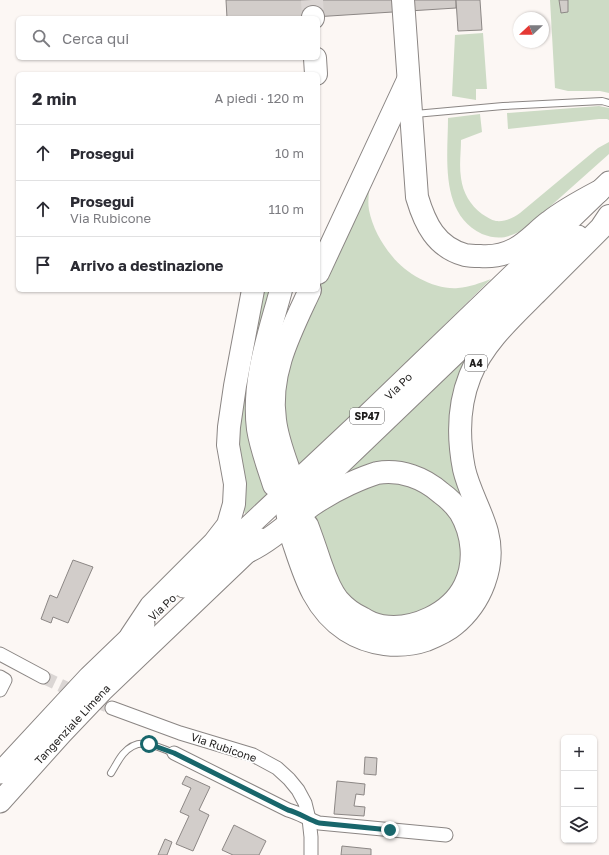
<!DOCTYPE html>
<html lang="it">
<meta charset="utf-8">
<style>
:root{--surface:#fff;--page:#f7f7f7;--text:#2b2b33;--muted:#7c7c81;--line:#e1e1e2}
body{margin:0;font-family:"Golos Text",sans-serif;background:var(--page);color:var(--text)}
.controls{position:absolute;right:12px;bottom:12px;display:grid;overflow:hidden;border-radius:6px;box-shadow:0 1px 3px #0004}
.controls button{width:36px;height:36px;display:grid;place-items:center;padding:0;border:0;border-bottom:1px solid var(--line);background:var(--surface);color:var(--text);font:20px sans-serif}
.compass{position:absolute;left:513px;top:12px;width:36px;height:36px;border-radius:50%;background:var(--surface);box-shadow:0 1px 3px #0004;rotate:248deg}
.stop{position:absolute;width:12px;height:12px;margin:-9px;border:3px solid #18666b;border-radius:50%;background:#fff}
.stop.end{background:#18666b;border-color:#fff;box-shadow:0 1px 4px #0008}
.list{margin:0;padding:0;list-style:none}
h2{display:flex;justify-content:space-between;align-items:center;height:52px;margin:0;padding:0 16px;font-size:17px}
h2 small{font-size:13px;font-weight:400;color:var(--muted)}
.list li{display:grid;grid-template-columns:26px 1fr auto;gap:12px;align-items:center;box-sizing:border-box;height:56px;padding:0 16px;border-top:1px solid var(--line)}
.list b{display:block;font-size:15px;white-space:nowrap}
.list p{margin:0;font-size:13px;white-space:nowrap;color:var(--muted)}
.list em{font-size:13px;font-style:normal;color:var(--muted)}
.icon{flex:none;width:22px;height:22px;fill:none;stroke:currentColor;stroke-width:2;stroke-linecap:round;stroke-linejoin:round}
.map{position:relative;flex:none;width:609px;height:855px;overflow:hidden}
.search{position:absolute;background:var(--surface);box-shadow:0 1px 3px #0004;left:16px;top:16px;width:304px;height:44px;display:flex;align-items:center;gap:10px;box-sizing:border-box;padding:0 14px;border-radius:6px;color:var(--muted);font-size:15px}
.panel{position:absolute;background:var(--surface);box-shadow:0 1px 3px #0004;left:16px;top:72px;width:304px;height:220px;border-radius:6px}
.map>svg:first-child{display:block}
</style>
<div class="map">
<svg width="609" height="855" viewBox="0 0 609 855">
<rect width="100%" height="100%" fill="#fcf7f4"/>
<!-- grass -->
<g fill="#cddbc5">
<polygon points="550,0 609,0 609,93 600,91 568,91 555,88"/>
<polygon points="483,33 487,89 476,89 476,100 452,96 455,35"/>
<polygon points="599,106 609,108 609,120 607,119 599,119 508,129 507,113"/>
<path d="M 480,114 L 482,132 L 461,140 C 461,152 459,165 461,178 C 463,193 470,205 482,214 C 487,217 491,220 496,221 C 505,222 513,218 520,213 L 598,148 L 609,142 L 609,154 L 526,228 C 510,237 500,241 482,234 C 439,214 448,156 448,118 Z"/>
<path d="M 373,173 C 370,186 367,197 369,210 C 372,226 381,243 392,256 C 406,274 435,290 458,288 C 470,287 480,283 491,279 L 296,471 L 282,412 L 290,354 L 318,289 Z"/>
<polygon points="259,290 273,290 255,456 267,494 245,514 241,499 235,430"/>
<polygon points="481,341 464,371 474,517 453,489 438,476 420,468 335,478"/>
<polygon points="380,481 420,487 452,509 466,560 450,596 420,616 373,616 343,596 310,517 358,488"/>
</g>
<!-- building -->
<g fill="#d2cdca" stroke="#8c8785">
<polygon points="226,0 456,0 456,8 298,18 227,18"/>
<polygon points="456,0 480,0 482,30 458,31"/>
<polygon points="559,0 568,0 568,12 561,13"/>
<polygon points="73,560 93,567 68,623 53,617 51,623 41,619 50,595 57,598"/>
<polygon points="365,757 377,758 376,775 364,774"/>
<polygon points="186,776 210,787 199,810 209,815 193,851 176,844 189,816 180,812 191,788 182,784"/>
<polygon points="337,781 365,784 364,795 356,794 354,806 365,807 364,816 334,814"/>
<polygon points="234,825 266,841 259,855 233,855 222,850"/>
<polygon points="165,839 172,842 167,855 158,855"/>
<polygon points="342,846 371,849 371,855 341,855"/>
</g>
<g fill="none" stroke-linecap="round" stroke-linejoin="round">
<!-- minor-tunnel -->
<polyline stroke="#dbd6d4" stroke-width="13" stroke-dasharray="13 6" stroke-linecap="butt" points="43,677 77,693 112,708"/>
<!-- motorway-tunnel -->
<polyline stroke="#dbd6d4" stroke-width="22" stroke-dasharray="22 11" stroke-linecap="butt" points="312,0 313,17"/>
<defs>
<g id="service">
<polyline points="415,114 503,106 602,101 609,103"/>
<path d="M 111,773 C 115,767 118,760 123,754 C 139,735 155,746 174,753"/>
</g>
<g id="minor">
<polyline points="0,654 43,677"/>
<polyline points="0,677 5,680 0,690"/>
<polyline points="112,708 180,733 253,755 277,768 289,779 298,790 305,803 309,819 311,837 311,855"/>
<path d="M 174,753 L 288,810 C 299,813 308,819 319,823 L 446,835"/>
</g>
<g id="trunk">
<polyline points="287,515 578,236"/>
<polyline points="184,587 361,421 609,182"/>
<polyline points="0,773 89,677 144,624"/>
<polyline points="0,802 62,733 102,691 261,539"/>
</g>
<g id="motorway">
<path d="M 403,0 L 417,197 C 425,224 436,247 465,255 C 470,256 475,256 480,256 C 493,257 504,255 515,249 C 528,242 538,230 549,222 C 564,210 581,201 598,192"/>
<polyline points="313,17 313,18"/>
<polyline points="315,58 316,74"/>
<polyline points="318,273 408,80"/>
<path d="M 290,473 C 284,456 277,438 275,420 C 268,373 291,331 310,290"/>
<path d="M 274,485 C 268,466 261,448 258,429 C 252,381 269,335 281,290"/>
<path d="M 290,532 C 303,569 311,607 346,630 C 369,645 400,649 426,640 C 436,636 446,632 454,625 C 481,603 496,566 487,532 C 481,510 469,491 464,469 C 458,438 458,406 470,376 C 483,343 512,317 537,292 C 558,271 580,249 601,228 L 609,216"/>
<path d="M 249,551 C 273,539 291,521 312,505 C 324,497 336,490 349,484 C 358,480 367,476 377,473 C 401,469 424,478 441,493 C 448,498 455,505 460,512 C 473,534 476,562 465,585 C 451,614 413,631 382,626 C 375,625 368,622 362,618 C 353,614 345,608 338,600 C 329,589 325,576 320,562 C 316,550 312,538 307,525"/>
<polyline points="131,636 151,606 214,543 228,525 234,504 235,484 228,445 229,427 235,386 253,290"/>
</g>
</defs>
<!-- service casing -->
<use href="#service" stroke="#8b8684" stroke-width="8"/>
<!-- minor casing -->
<use href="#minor" stroke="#8b8684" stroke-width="15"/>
<!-- trunk casing -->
<use href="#trunk" stroke="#8b8684" stroke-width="23"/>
<!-- motorway casing -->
<use href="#motorway" stroke="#8b8684" stroke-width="24"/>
<!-- service -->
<use href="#service" stroke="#fff" stroke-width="6"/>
<!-- minor -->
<use href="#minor" stroke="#fff" stroke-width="13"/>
<!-- trunk -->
<use href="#trunk" stroke="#fff" stroke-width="21"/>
<!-- motorway -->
<use href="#motorway" stroke="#fff" stroke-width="22"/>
</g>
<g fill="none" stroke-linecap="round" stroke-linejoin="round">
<!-- route -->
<path stroke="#18666b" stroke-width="5" d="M 149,744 L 174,753 L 288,810 C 299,813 308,819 319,823 L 390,830"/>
</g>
<g text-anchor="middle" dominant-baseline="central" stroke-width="3.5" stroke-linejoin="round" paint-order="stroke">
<!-- shield labels -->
<g fill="#fff" stroke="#626160" stroke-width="1">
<rect x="465" y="355" width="22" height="16" rx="3"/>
<rect x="350" y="408" width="34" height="16" rx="3"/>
</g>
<g font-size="10" font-weight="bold" fill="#1f1d1c">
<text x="476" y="363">A4</text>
<text x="367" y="416">SP47</text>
</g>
<!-- street labels -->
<g font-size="11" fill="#1f1d1c" stroke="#fff">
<text transform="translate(398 386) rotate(-44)">Via Po</text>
<text transform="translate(162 607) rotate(-43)">Via Po</text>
<text transform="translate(72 724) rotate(-47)">Tangenziale Limena</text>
<text transform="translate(224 747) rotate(19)">Via Rubicone</text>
</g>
</g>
</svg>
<div class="controls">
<button>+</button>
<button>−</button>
<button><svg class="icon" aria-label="layers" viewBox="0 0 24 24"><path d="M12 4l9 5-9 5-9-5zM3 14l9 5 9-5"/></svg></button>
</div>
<svg class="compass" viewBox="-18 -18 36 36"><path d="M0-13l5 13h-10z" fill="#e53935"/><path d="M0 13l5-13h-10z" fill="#7c7c81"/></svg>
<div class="stop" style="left:149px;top:744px"></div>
<div class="stop end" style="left:390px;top:830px"></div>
<div class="search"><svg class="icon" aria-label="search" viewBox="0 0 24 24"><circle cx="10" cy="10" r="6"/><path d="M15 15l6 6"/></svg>Cerca qui</div>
<section class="panel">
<h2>2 min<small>A piedi · 120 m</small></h2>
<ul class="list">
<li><svg class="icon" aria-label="ahead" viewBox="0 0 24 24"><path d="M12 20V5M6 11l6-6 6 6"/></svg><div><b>Prosegui</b></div><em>10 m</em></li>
<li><svg class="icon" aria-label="ahead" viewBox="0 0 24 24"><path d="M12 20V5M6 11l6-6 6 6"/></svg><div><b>Prosegui</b><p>Via Rubicone</p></div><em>110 m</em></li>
<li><svg class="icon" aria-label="arrive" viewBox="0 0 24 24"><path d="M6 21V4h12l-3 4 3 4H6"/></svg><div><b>Arrivo a destinazione</b></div></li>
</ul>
</section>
</div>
